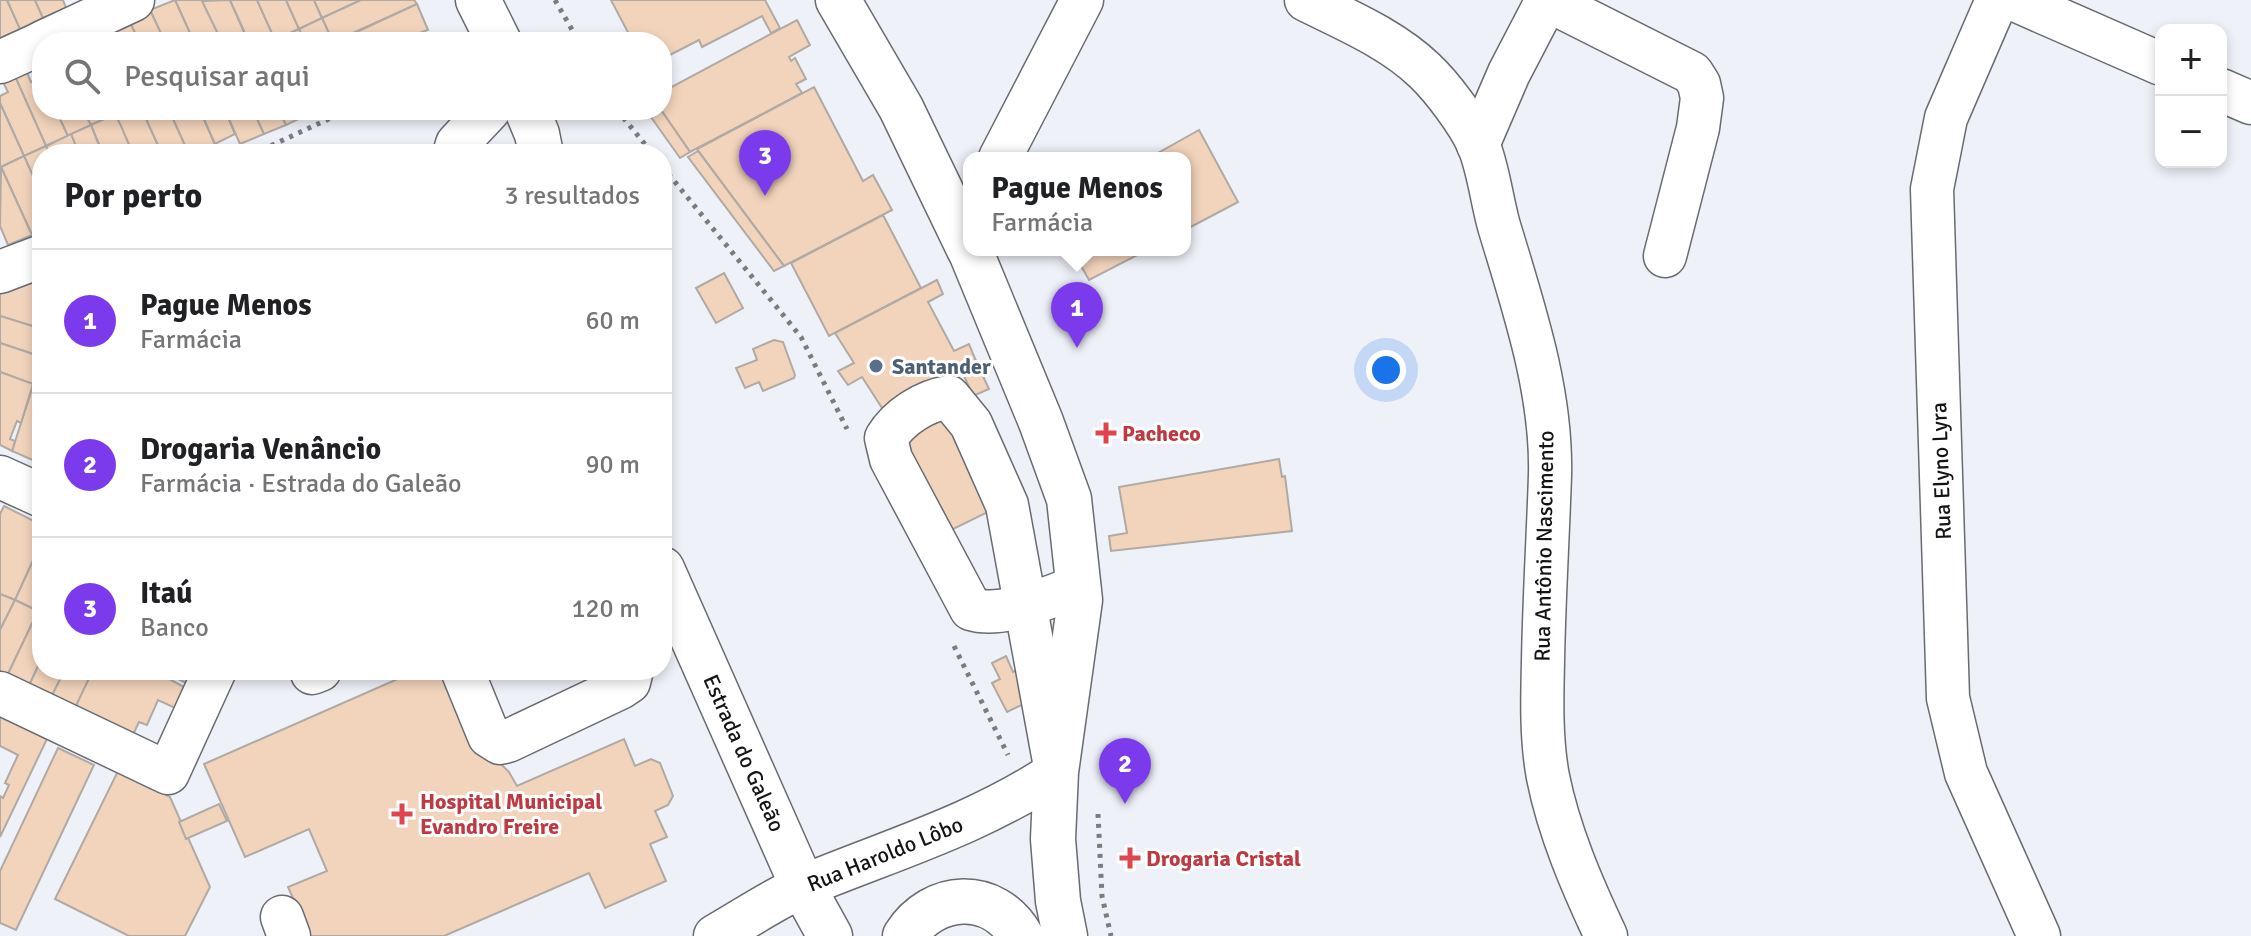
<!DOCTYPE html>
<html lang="pt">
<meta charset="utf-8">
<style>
:root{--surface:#fff;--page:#f2f2f2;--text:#202124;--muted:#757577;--line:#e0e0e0;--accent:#7c3aed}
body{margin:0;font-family:Signika,sans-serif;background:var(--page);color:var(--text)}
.controls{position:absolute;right:24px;top:24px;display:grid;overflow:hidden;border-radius:16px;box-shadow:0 4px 12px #0003}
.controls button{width:72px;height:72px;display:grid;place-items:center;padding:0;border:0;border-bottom:2px solid var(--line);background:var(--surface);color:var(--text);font:40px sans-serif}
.you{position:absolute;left:1386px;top:370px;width:28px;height:28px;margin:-20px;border:6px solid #fff;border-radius:50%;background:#1a73e8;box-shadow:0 0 0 12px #1a73e833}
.badge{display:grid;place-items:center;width:52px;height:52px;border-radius:50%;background:var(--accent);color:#fff;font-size:26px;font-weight:700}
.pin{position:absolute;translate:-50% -66px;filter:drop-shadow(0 2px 4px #0008)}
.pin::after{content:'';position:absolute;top:42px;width:28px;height:24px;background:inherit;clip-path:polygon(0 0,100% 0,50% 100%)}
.popup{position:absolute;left:963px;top:152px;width:228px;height:104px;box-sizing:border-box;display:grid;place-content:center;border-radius:16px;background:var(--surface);filter:drop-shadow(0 2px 6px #0005);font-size:26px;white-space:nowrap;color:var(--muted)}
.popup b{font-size:30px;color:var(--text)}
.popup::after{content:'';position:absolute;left:50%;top:100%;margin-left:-16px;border:16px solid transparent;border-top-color:var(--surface)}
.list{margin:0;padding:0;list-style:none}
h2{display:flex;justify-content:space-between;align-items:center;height:104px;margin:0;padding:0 32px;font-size:34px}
h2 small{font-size:26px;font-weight:400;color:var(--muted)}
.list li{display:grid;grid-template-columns:52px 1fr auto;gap:24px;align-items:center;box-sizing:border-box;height:144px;padding:0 32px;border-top:2px solid var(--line)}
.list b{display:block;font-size:30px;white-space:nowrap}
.list p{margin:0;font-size:26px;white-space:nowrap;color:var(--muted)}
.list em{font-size:26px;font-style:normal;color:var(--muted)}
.icon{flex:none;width:44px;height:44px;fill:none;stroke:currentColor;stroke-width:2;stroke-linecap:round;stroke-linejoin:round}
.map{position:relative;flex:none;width:2251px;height:936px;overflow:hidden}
.search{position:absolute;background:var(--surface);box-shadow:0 4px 12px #0003;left:32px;top:32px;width:640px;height:88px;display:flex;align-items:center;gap:20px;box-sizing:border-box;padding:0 28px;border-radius:32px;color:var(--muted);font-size:30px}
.panel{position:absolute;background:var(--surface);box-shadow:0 4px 12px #0003;left:32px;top:144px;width:640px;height:536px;border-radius:32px}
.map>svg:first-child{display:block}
</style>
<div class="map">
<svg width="2251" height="936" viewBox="0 0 2251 936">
<rect width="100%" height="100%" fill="#eff1f9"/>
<!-- building -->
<g fill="#f2d4bc" stroke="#b0a9a4" stroke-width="2">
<polygon points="0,0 7,0 20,29 0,38"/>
<polygon points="7,0 35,0 43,18 20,29"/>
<polygon points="35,0 63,0 66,8 43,18"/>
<polygon points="175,0 202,0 222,42 194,42"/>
<polygon points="175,0 194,42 165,42 150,10"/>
<polygon points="230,0 247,39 249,42 222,42 202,1"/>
<polygon points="230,0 257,0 275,40 270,42 249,42"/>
<polygon points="257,0 286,0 299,29 275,40"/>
<polygon points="286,0 314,0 322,18 299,29"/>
<polygon points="314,0 361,0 322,18"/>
<polygon points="361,0 414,0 417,4 333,42 322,18"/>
<polygon points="611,0 765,0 780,28 771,33 762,16 702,47 699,40 662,59 662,42 633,42"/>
<polygon points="417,4 428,30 419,33 423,40 419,42 335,42"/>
<polygon points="150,10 165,42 139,42 129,20"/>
<polygon points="322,18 333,42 305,42 299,29"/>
<polygon points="129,20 139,42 114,42 109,30"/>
<polygon points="797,20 810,45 789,57 791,61 795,58 806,79 796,84 802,93 690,152 661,110 662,92"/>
<polygon points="299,29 305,42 276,42 275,40"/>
<polygon points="25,68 31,82 42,76 42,110 56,110 68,136 46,146 14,74"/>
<polygon points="14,74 46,146 24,156 0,103 0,96 8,92 2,80"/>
<polygon points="814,87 863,181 873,175 892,210 784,266 697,149"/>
<polygon points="0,103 24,156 1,167 0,166"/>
<polygon points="56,110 83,110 91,125 68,136"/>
<polygon points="83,110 113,110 115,114 91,125"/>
<polygon points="124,110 142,110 162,154 133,154 115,114"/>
<polygon points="142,110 169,110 189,154 162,154"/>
<polygon points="169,110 200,110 219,154 189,154"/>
<polygon points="200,110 225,110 235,134 215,144"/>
<polygon points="225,110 253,110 264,134 240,144"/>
<polygon points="253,110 279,110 286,125 264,134"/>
<polygon points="279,110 307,110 309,114 286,125"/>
<polygon points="646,110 661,110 690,152 680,158"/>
<polygon points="115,114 121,126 133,154 103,154 91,125"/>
<polygon points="91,125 96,138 103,154 79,154 76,147 71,134"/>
<polygon points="1199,130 1238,202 1185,230 1185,158 1149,158"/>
<polygon points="71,134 79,154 49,154 46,146"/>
<polygon points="46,146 49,154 42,154 42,196 24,156"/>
<polygon points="698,151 784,266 774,271 688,157"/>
<polygon points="24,156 42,196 42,231 32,235 1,167"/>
<polygon points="1,167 32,235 8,245 0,226"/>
<polygon points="883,215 921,288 829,336 791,263"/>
<polygon points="1072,250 1147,250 1089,280"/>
<polygon points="42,270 42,329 0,316 0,288"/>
<polygon points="724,273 743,308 716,323 696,288"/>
<polygon points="937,280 943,294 928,302 954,351 969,344 976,361 882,408 862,377 848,385 838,371 854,363 835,333"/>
<polygon points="0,316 42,329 42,357 0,343"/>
<polygon points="774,340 783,342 795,375 794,378 763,391 759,382 745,388 736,368 757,360 753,349"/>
<polygon points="0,343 42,357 33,384 0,372"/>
<polygon points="41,361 42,446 37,462 12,451"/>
<polygon points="976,361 989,389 973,396 961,369"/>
<polygon points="0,372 33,384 21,423 17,421 10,439 15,441 12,451 0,445"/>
<polygon points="950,409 998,507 943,534 893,447"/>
<polygon points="1279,459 1282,477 1285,476 1292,531 1111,551 1109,536 1127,533 1119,487"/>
<polygon points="4,506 42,525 42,541 15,600 0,594 0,514"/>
<polygon points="42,541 42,601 38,611 15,600"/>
<polygon points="0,594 15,600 0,630"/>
<polygon points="15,600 38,611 8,674 0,685 0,630"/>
<polygon points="38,611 42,613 42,658 24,696 8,674"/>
<polygon points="1006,656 1013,672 1024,667 1032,700 1007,712 992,683 1000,679 992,663"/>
<polygon points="42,658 42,670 65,670 46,707 24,696"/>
<polygon points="65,670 93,670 70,719 46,707"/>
<polygon points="93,670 160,670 171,676 169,679 184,687 175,708 158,700 147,725 139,722 129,743 74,710"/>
<polygon points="160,670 192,670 186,683"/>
<polygon points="418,670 440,670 476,752 485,755 500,763 509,772 517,786 624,739 635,766 651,759 660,763 673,796 668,805 655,811 667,837 650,844 666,881 605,908 589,873 444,936 310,936 288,887 327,871 309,829 245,857 204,764"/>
<polygon points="0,707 43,727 39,735 47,739 0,837 0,796 3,798 9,785 5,783 18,755 0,746"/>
<polygon points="58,748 94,765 16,930 0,923 0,871"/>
<polygon points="118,771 170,797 210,887 185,936 129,936 55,899"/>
<polygon points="219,804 227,821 186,839 179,822"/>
</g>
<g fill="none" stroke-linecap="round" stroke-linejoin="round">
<defs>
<g id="minor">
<path d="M 1306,0 C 1346,20 1392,39 1425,71 C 1442,87 1469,123 1478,144 C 1488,166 1492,202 1499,226 C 1523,306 1552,390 1550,475 C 1548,537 1544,600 1543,662 C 1542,700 1541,740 1548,777 C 1559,832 1582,885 1606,936"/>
<polyline points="1997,0 1946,118 1932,189 1948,698 1966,773 2039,936"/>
<polyline points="2015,0 2161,64"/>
<polyline points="43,42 133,0"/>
<polyline points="0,62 42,43"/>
<polyline points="2221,90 2251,103"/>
<polyline points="1478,145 1509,73 1547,0 1692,73 1699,84 1702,98 1698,128 1665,256"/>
<polyline points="454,154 457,144 489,110"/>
<polyline points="1000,158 1082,0"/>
<polyline points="0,272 42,256"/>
<polyline points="0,477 42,496"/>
<polyline points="462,670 489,736 500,743 508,741 620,688 629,682 632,670"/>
<polyline points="312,673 320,670"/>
<polyline points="0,693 168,773 215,670"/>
<polyline points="282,917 289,936"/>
<path d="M 715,936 C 745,919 775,898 806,885 C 891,850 979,824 1056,772 L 1007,505 L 971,424 L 949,397 C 924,401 899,417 886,438 L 891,459 L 971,609 C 1002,619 1049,597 1079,586"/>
</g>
<g id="major">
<polyline points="478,0 499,42"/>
<polyline points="838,0 901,108 969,249"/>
<polyline points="527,110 537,134 541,154"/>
<polyline points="970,250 1041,422 1069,499 1080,600 1056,772 1053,839 1058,901 1065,936"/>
<polyline points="662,569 803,887 830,936"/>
<path d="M 905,936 C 933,892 993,888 1021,936"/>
</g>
</defs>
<!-- minor casing -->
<use href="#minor" stroke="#696b72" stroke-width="45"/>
<!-- major casing -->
<use href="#major" stroke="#696b72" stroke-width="47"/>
<!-- path -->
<g stroke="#7b7b81" stroke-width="5" stroke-dasharray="4 6" stroke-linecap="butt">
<polyline points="555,0 579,42"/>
<polyline points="617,110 653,154"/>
<polyline points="253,154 348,110"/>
<polyline points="662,166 801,337 847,429"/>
<polyline points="954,646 1008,755"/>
<polyline points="1098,814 1102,896 1111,936"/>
</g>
<!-- minor -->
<use href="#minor" stroke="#fff" stroke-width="42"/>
<!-- major -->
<use href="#major" stroke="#fff" stroke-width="44"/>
</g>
<!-- markers -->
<circle fill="#5c6f8a" stroke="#fff" stroke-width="3" cx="876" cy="366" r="8"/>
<g fill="#e0444e" stroke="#fff" stroke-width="3">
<path d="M1102 421h8v8h8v8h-8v8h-8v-8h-8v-8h8z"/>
<path d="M398 802h8v8h8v8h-8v8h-8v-8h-8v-8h8z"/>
<path d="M1126 846h8v8h8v8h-8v8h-8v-8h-8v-8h8z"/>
</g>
<g text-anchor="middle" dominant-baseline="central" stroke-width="6" stroke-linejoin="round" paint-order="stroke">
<!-- service labels -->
<g font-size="22" font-weight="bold" fill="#4e5e75" stroke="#fff" text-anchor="start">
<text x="892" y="366">Santander</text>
</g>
<!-- health labels -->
<g font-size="22" font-weight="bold" fill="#be3a42" stroke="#fff" text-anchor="start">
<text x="1122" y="433">Pacheco</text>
<text x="420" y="801">Hospital Municipal<tspan x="420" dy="25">Evandro Freire</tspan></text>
<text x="1146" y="858">Drogaria Cristal</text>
</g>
<!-- street labels -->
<g font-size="22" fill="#141417" stroke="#fff">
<text transform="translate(1941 471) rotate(-92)">Rua Elyno Lyra</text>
<text transform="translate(1544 546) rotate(-89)">Rua Antônio Nascimento</text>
<text transform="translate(744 753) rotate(66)">Estrada do Galeão</text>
<text transform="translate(885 854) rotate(-22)">Rua Haroldo Lôbo</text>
</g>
</g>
</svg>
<div class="controls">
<button>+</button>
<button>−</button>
</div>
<div class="you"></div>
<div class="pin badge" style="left:1077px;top:348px">1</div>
<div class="popup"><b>Pague Menos</b>Farmácia</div>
<div class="pin badge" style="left:1125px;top:804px">2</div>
<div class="pin badge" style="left:765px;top:196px">3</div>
<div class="search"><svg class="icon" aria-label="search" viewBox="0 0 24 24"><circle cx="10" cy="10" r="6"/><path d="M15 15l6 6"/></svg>Pesquisar aqui</div>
<section class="panel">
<h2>Por perto<small>3 resultados</small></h2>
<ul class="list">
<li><span class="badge">1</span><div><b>Pague Menos</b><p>Farmácia</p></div><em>60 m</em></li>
<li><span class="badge">2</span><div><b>Drogaria Venâncio</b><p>Farmácia · Estrada do Galeão</p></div><em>90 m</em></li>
<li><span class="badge">3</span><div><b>Itaú</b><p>Banco</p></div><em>120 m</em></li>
</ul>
</section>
</div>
